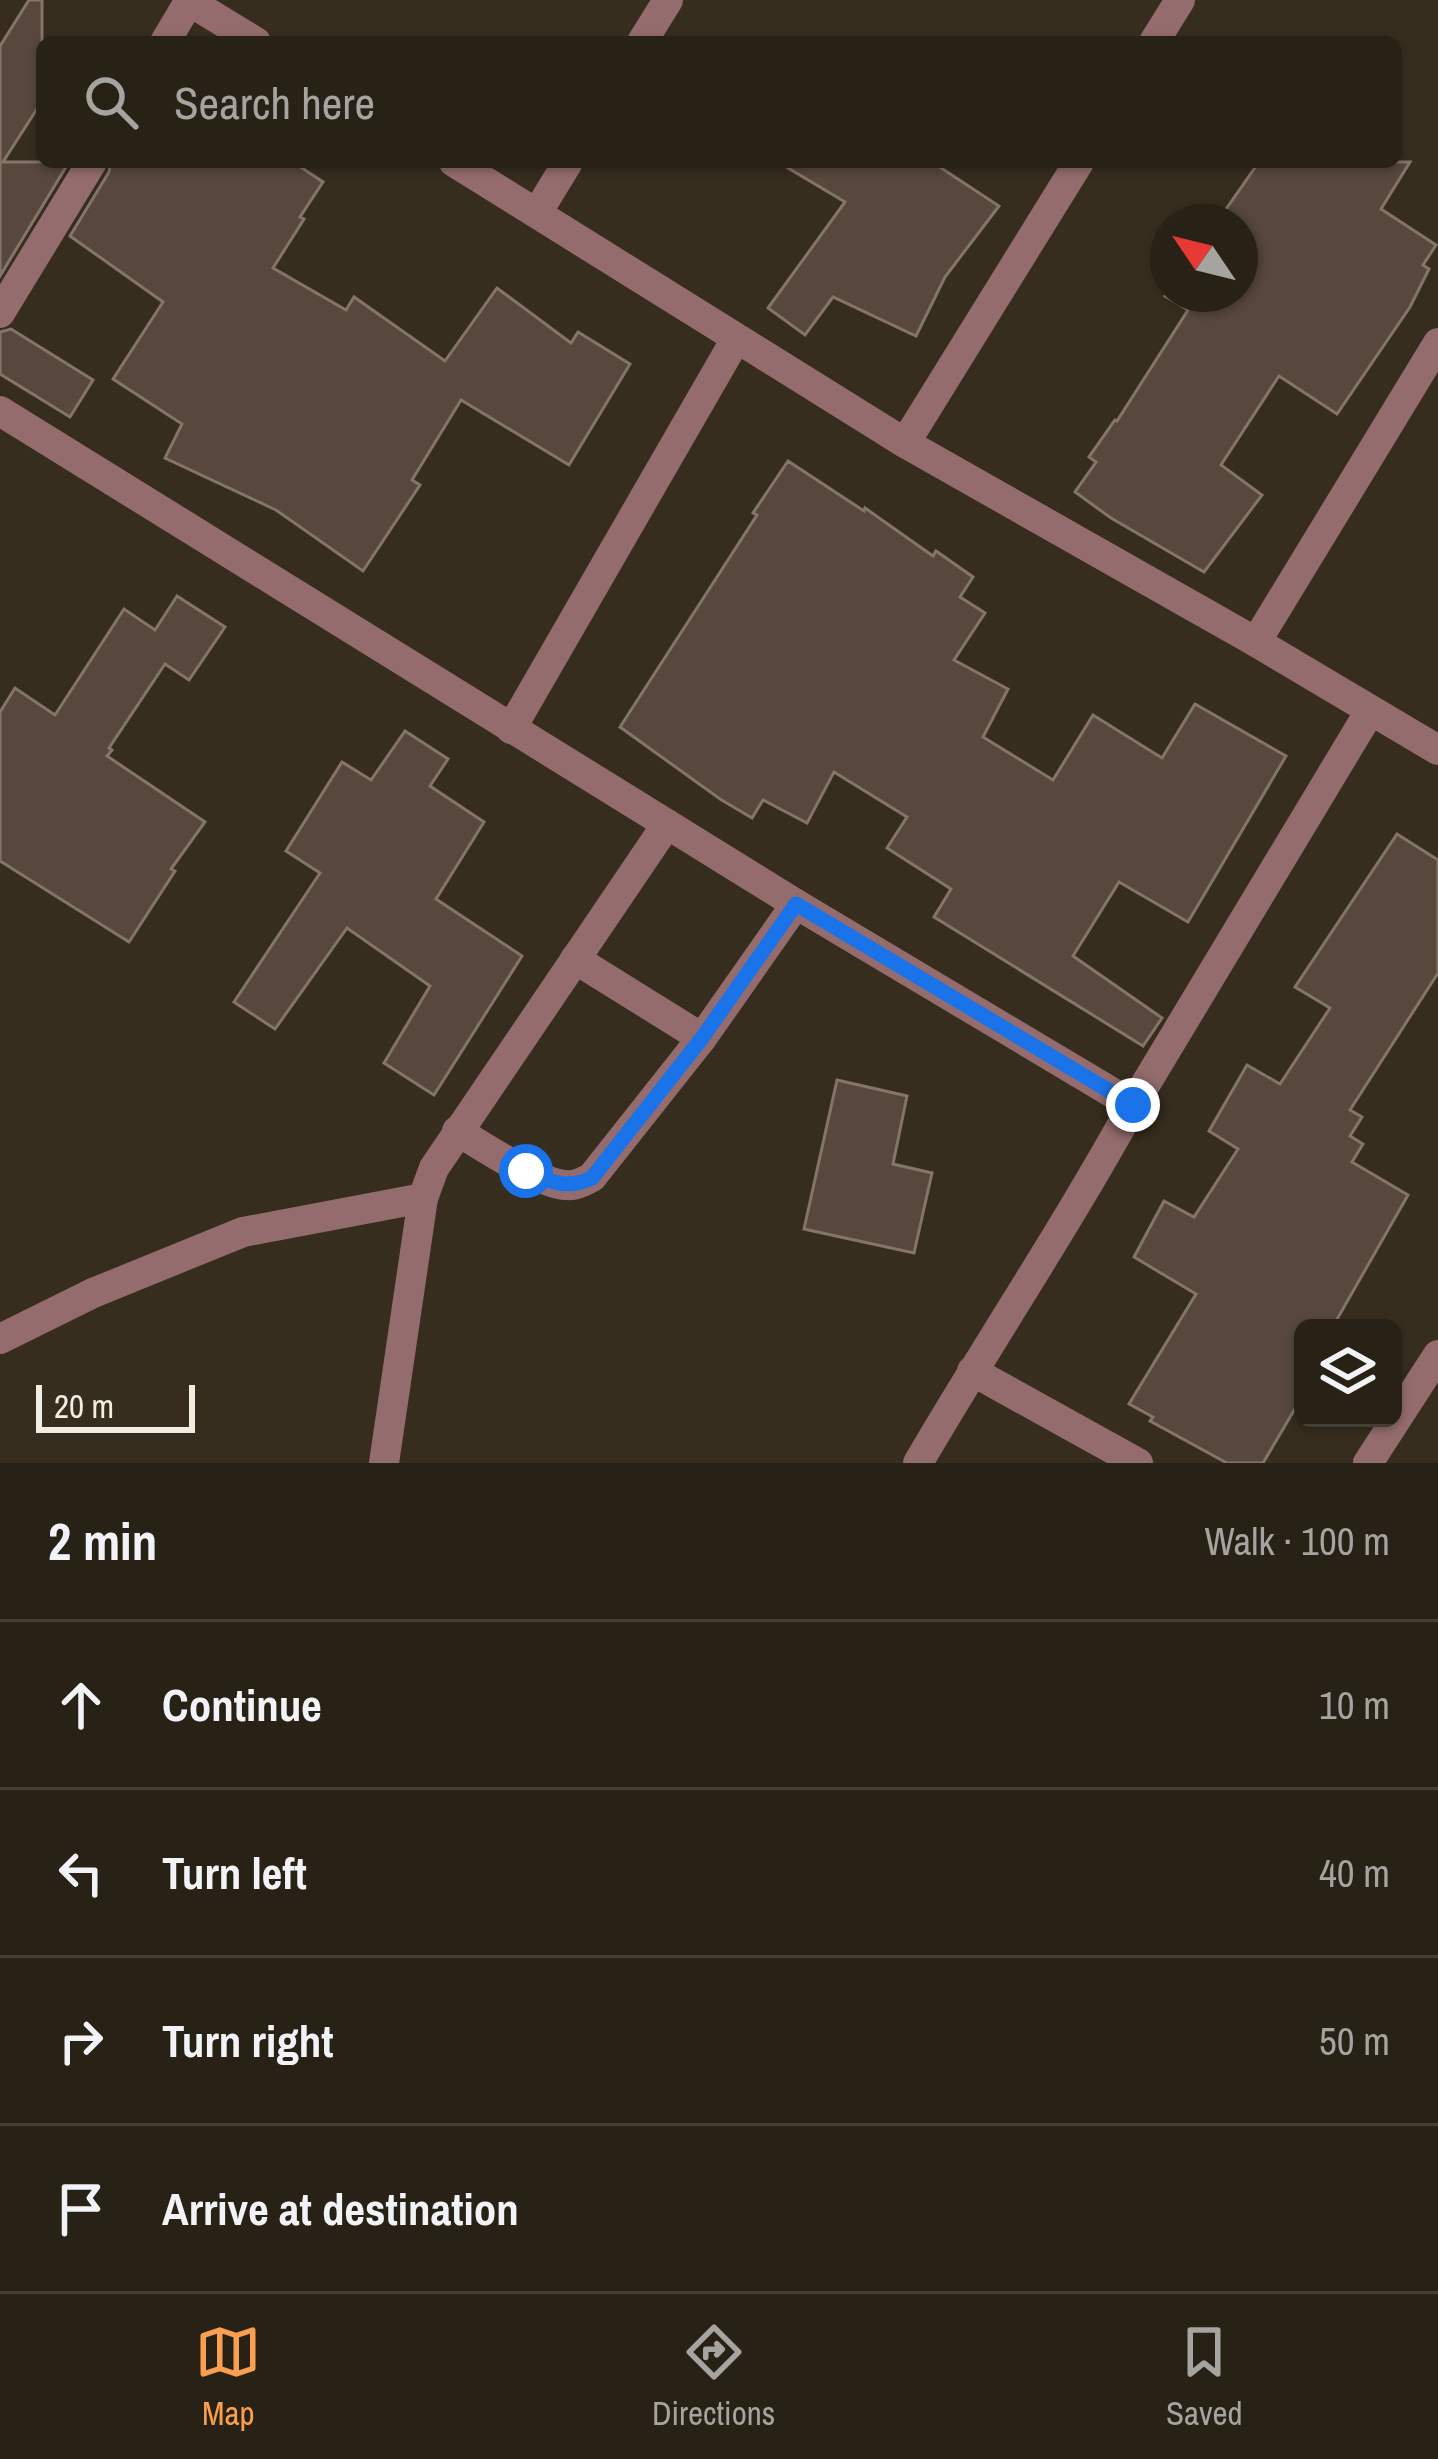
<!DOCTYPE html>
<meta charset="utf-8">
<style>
:root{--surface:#282216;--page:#302a1f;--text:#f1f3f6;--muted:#a5a4a1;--line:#443f35;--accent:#fa9f4e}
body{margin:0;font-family:"Archivo Narrow",sans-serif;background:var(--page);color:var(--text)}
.controls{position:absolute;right:36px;bottom:36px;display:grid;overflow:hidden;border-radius:18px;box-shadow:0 3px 9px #0004}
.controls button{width:108px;height:108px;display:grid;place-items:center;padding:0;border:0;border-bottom:3px solid var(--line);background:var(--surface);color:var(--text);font:60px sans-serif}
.compass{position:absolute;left:1150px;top:204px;width:108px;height:108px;border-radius:50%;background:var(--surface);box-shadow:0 3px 9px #0004;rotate:305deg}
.scale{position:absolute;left:36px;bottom:30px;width:159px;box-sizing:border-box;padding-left:12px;border:6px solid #f2ede3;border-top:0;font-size:33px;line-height:42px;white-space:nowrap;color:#f2ede3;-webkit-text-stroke:9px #362d1e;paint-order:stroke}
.stop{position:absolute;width:36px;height:36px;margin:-27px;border:9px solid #1a73e8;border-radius:50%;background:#fff}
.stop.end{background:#1a73e8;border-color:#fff;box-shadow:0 3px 12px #0008}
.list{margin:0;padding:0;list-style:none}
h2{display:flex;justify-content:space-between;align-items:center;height:156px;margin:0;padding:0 48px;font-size:51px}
h2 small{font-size:39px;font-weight:400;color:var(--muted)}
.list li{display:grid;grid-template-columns:78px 1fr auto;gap:36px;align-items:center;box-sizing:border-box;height:168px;padding:0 48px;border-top:3px solid var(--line)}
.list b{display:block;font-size:45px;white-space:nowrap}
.list em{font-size:39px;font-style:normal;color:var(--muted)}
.icon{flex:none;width:66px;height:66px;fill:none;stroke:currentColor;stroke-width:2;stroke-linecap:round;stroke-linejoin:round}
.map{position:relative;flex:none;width:1438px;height:1463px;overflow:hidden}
.search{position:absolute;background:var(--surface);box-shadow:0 3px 9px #0004;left:36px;right:36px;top:36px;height:132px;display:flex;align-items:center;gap:30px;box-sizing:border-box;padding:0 42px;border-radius:18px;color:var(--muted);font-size:45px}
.sheet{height:828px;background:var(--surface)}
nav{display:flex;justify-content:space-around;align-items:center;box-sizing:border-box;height:168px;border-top:3px solid var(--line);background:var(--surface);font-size:33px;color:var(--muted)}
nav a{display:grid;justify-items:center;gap:6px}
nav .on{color:var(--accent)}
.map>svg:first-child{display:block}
</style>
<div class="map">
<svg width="1438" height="1463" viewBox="0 0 1438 1463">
<rect width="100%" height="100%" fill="#362d1e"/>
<!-- building -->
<g fill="#57473c" stroke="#857468" stroke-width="3">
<polygon points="29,0 42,0 42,101 3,162 69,162 0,276 0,46"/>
<polygon points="111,162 293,162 323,182 300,217 304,219 273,268 346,310 354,297 445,361 497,288 571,343 578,332 630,364 569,465 461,400 412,480 420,485 363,571 276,510 165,458 182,424 113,379 163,302 70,236 109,172"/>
<polygon points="778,162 932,162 999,206 945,277 916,336 833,297 805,335 768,308 845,202"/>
<polygon points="1259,162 1410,162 1381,209 1436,245 1423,265 1429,269 1410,307 1337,414 1279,376 1221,465 1262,495 1204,572 1111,518 1075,492 1096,462 1089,457 1115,420 1117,421 1188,310 1165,296 1168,292 1240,294 1240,222 1217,222"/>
<polygon points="11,329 93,380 70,417 0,374 0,332"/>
<polygon points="788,461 864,511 865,508 933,556 936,551 973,577 960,597 985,613 954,660 1008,689 983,737 1053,780 1093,715 1162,758 1195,704 1286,756 1188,922 1119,882 1073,956 1162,1018 1143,1046 934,917 951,889 887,848 907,817 834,772 807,823 763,800 752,818 720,799 620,727 757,515 753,513"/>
<polygon points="177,596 225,627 189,680 165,664 109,748 112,750 107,756 205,822 171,869 175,871 129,942 0,861 0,712 15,688 55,715 124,609 155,630"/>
<polygon points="405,731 448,759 430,786 484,822 436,899 522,956 434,1095 384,1063 430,986 347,928 275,1029 234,1002 320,873 286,851 342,762 371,780"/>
<polygon points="1397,834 1438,860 1438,973 1350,1110 1362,1117 1350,1136 1363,1144 1352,1162 1408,1195 1332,1328 1303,1328 1303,1395 1263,1463 1227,1463 1150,1421 1153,1417 1129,1404 1196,1294 1134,1257 1164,1201 1194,1217 1238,1149 1209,1131 1247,1065 1280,1084 1330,1008 1295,987"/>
<polygon points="837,1080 907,1096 893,1164 932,1173 914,1253 804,1229"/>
</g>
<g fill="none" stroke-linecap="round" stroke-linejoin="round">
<!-- minor -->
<g stroke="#946c6e" stroke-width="30">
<polyline points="187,0 256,42"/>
<polyline points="165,42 190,0"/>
<polyline points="642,42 668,0"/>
<polyline points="1154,42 1180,0"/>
<polyline points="454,162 905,443 1256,642 1438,750"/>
<polyline points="537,213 568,162"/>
<polyline points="0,313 92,162"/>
<polyline points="0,411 796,904 1133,1105"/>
<polyline points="905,443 1079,162"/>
<polyline points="1256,642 1438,343"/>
<polyline points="511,729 736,339"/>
<polyline points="575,959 702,1038"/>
<path d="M 457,1131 C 483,1146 545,1189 573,1185 C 578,1184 587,1180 592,1177 L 702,1038 L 796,904"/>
<polyline points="0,1339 93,1293 243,1232 423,1198"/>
<polyline points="972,1371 1138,1463"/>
<polyline points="384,1463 423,1198 434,1168 667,824"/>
<path d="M 918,1463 C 988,1343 1066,1227 1133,1105 L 1370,711"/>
<polyline points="1368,1463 1438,1355"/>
</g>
</g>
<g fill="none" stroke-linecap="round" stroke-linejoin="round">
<!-- route -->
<path stroke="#1a73e8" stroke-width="15" d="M 526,1171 C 552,1182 565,1190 592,1178 L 702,1038 L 796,904 L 1133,1105"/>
</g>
</svg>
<div class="controls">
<button><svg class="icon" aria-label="layers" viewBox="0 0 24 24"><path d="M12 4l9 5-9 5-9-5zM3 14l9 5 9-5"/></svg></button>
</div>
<svg class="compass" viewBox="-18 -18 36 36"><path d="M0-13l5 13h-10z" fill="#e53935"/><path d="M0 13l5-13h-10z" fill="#a5a4a1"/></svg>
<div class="scale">20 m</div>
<div class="stop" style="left:526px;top:1171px"></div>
<div class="stop end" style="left:1133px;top:1105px"></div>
<div class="search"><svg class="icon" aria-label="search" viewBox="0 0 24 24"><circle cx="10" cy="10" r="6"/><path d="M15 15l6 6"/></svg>Search here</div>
</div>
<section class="sheet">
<h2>2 min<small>Walk · 100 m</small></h2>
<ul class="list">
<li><svg class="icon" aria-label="ahead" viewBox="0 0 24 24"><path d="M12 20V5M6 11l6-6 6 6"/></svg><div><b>Continue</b></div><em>10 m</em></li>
<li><svg class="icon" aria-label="left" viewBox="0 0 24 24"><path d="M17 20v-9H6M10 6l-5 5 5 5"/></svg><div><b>Turn left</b></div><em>40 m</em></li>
<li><svg class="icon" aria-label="right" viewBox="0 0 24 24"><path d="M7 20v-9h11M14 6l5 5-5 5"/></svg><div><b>Turn right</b></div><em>50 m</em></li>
<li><svg class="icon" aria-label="arrive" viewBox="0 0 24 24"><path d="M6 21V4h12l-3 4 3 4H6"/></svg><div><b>Arrive at destination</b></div></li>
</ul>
</section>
<nav>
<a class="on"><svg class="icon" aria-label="map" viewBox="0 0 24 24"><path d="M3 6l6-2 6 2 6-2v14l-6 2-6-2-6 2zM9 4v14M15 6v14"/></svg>Map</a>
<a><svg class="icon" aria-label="directions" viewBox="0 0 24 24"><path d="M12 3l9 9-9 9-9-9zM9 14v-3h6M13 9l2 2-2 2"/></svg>Directions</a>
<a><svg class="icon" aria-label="saved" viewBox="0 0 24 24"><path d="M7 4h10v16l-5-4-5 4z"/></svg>Saved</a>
</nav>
